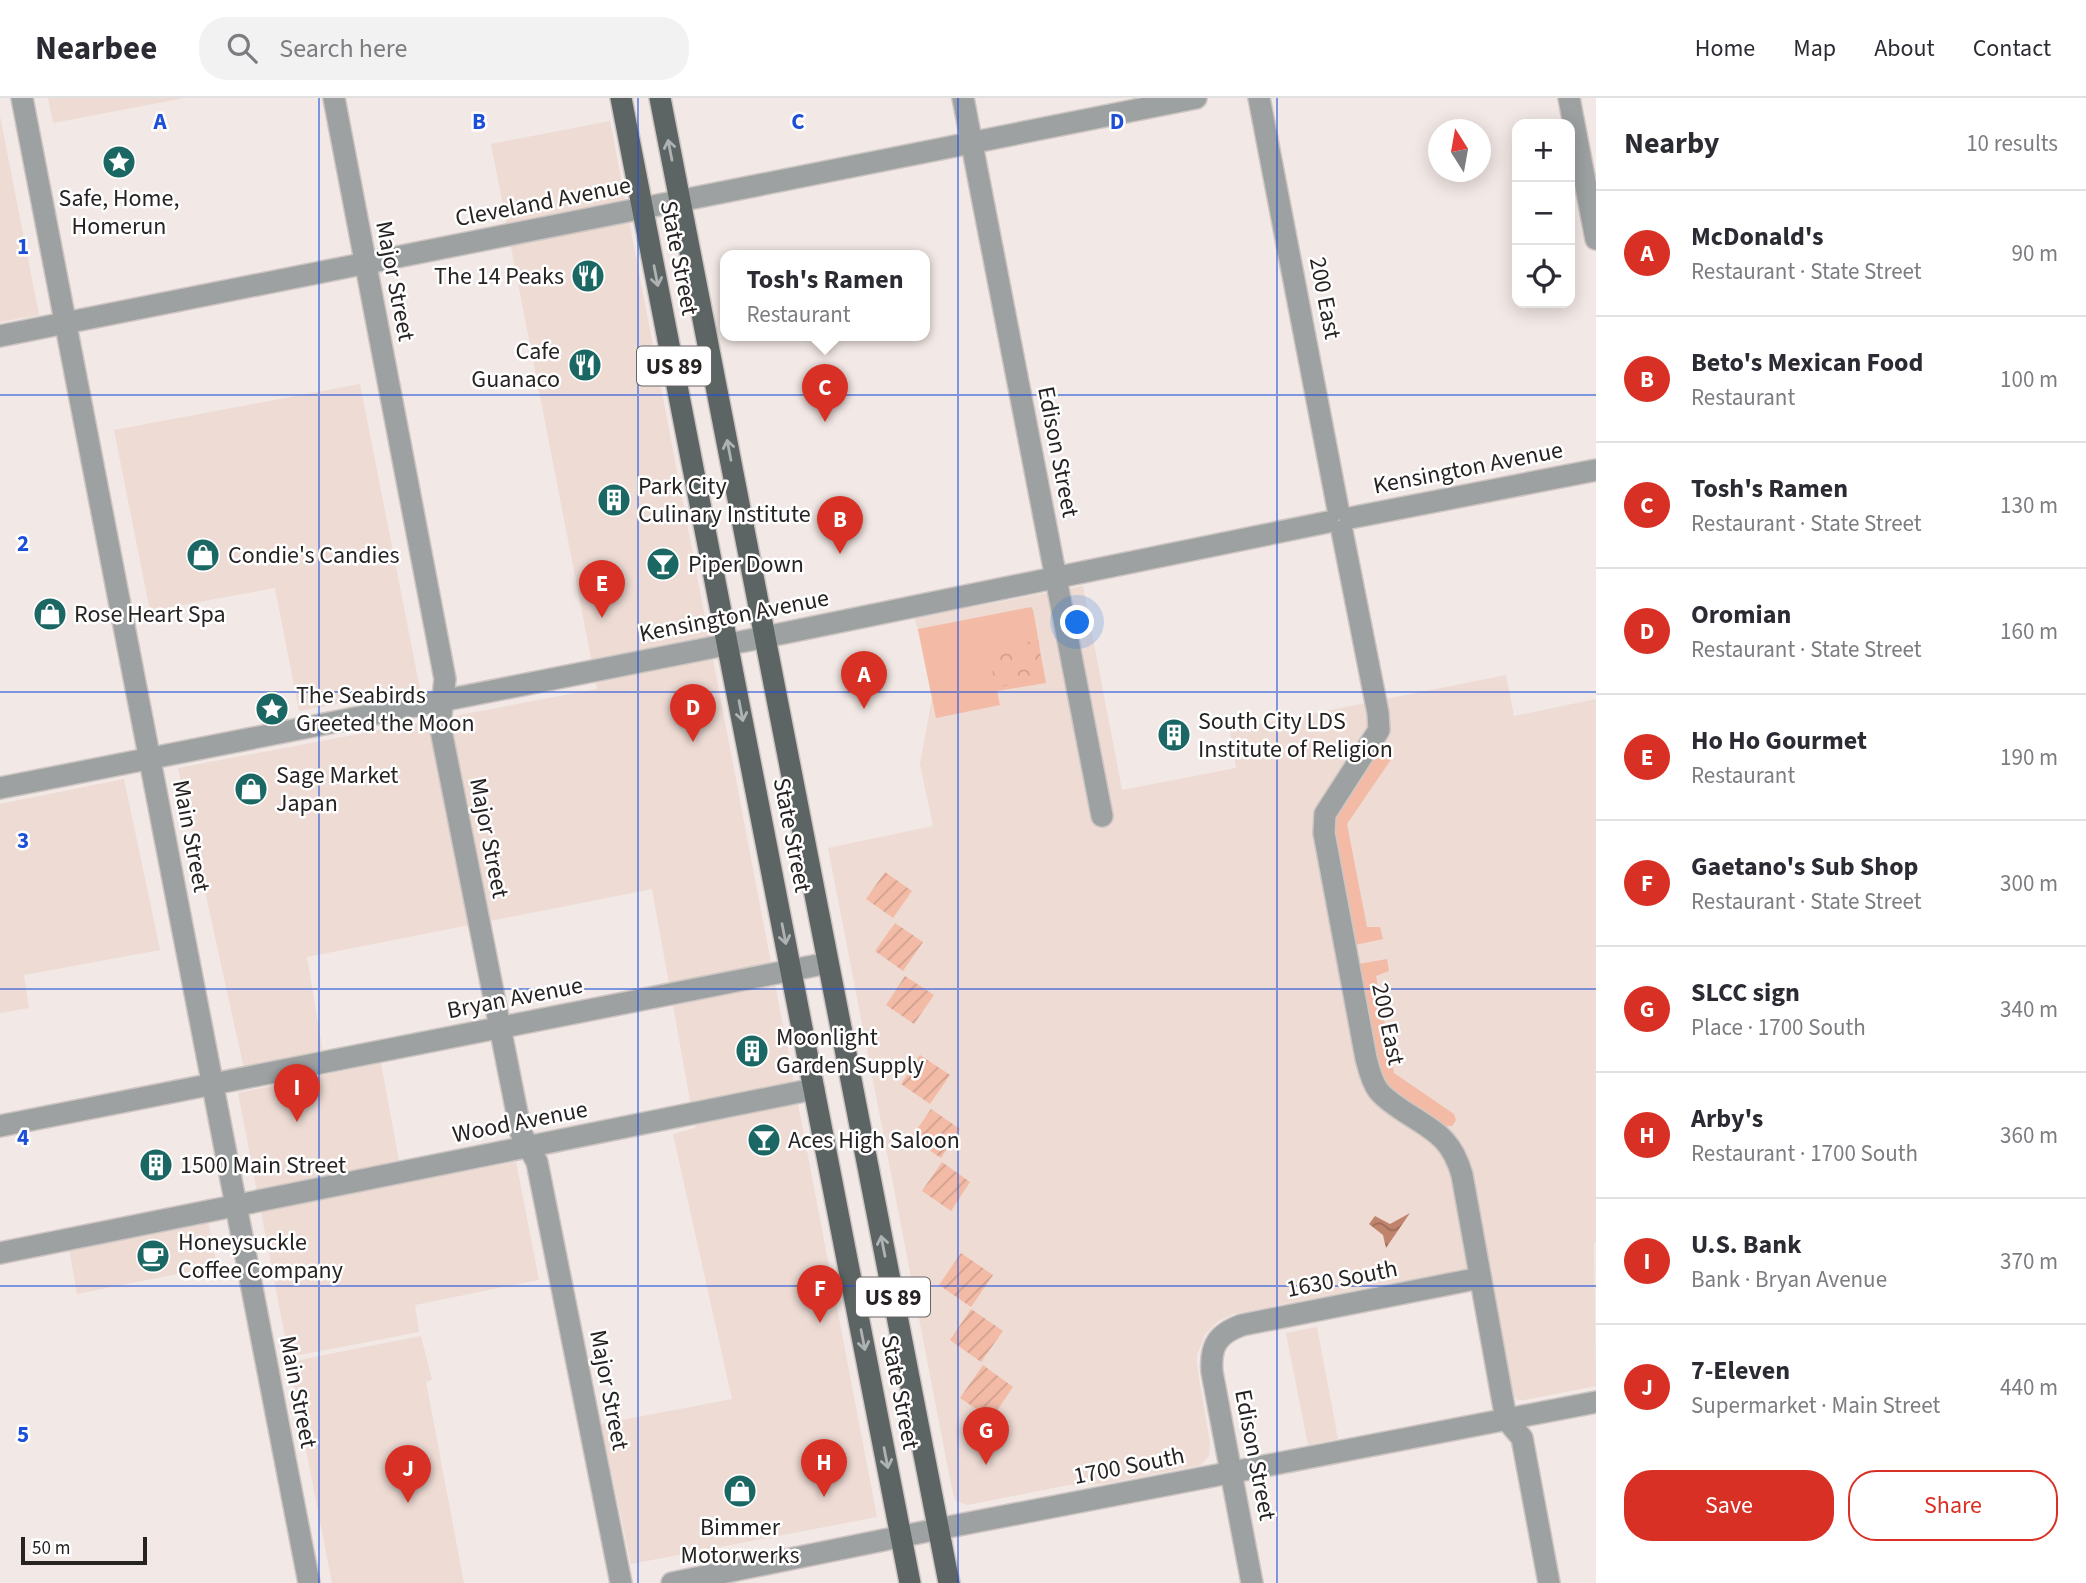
<!DOCTYPE html>
<meta charset="utf-8">
<style>
:root{--surface:#fff;--page:#f2f2f3;--text:#2b2b33;--muted:#7c7c81;--line:#e1e1e2;--accent:#d93025}
body{margin:0;font-family:"Source Sans 3",sans-serif;background:var(--page);color:var(--text)}
.controls{position:absolute;right:21px;top:21px;display:grid;overflow:hidden;border-radius:14px;box-shadow:0 4px 18px #0003}
.controls button{width:63px;height:63px;display:grid;place-items:center;padding:0;border:0;border-bottom:2px solid var(--line);background:var(--surface);color:var(--text);font:35px sans-serif}
.compass{position:absolute;left:1428px;top:21px;width:63px;height:63px;border-radius:50%;background:var(--surface);box-shadow:0 4px 18px #0003;rotate:349deg}
.scale{position:absolute;left:21px;bottom:18px;width:126px;box-sizing:border-box;padding-left:7px;border:4px solid #272322;border-top:0;font-size:19px;line-height:24px;white-space:nowrap;color:#272322;-webkit-text-stroke:5px #fff;paint-order:stroke}
.you{position:absolute;left:1078px;top:525px;width:24px;height:24px;margin:-18px;border:5px solid #fff;border-radius:50%;background:#1a73e8;box-shadow:0 0 0 10px #1a73e833}
.badge{display:grid;place-items:center;width:46px;height:46px;border-radius:50%;background:var(--accent);color:#fff;font-size:23px;font-weight:700}
.pin{position:absolute;translate:-50% -58px;filter:drop-shadow(0 2px 4px #0008)}
.pin::after{content:'';position:absolute;top:37px;width:24px;height:21px;background:inherit;clip-path:polygon(0 0,100% 0,50% 100%)}
.popup{position:absolute;left:720px;top:152px;width:210px;height:91px;box-sizing:border-box;display:grid;place-content:center;border-radius:14px;background:var(--surface);filter:drop-shadow(0 2px 5px #0005);font-size:23px;white-space:nowrap;color:var(--muted)}
.popup b{font-size:26px;color:var(--text)}
.popup::after{content:'';position:absolute;left:50%;top:100%;margin-left:-14px;border:14px solid transparent;border-top-color:var(--surface)}
.list{margin:0;padding:0;list-style:none}
h2{display:flex;justify-content:space-between;align-items:center;height:91px;margin:0;padding:0 28px;font-size:30px}
h2 small{font-size:23px;font-weight:400;color:var(--muted)}
.list li{display:grid;grid-template-columns:46px 1fr auto;gap:21px;align-items:center;box-sizing:border-box;height:126px;padding:0 28px;border-top:2px solid var(--line)}
.list b{display:block;font-size:26px;white-space:nowrap}
.list p{margin:0;font-size:23px;white-space:nowrap;color:var(--muted)}
.list em{font-size:23px;font-style:normal;color:var(--muted)}
.actions{display:flex;gap:14px;padding:21px 28px}
.actions a{flex:1;padding:16px 0;border:2px solid var(--accent);border-radius:28px;text-align:center;font-size:24px;color:var(--accent)}
.actions .main{background:var(--accent);color:#fff}
.icon{flex:none;width:38px;height:38px;fill:none;stroke:currentColor;stroke-width:2;stroke-linecap:round;stroke-linejoin:round}
.map{position:relative;flex:none;width:1596px;height:1485px;overflow:hidden}
header{display:flex;align-items:center;gap:42px;box-sizing:border-box;height:98px;padding:0 35px;background:var(--surface);border-bottom:2px solid var(--line)}
header strong{font-size:33px}
nav{display:flex;gap:38px;margin-inline-start:auto;font-size:24px}
.search{width:490px;height:63px;background:var(--page);display:flex;align-items:center;gap:18px;box-sizing:border-box;padding:0 24px;border-radius:28px;color:var(--muted);font-size:26px}
main{display:flex}
aside{flex:1;background:var(--surface)}
.map>svg:first-child{display:block}
</style>
<header>
<strong>Nearbee</strong>
<div class="search"><svg class="icon" aria-label="search" viewBox="0 0 24 24"><circle cx="10" cy="10" r="6"/><path d="M15 15l6 6"/></svg>Search here</div>
<nav><a>Home</a><a>Map</a><a>About</a><a>Contact</a></nav>
</header>
<main>
<div class="map">
<svg width="1596" height="1485" viewBox="0 0 1596 1485">
<defs>
<pattern id="park-crowns" width="20" height="18" patternUnits="userSpaceOnUse" patternTransform="scale(1.75)"><rect width="20" height="18" fill="#f3bba6"/><path d="M2 6a3 3 0 1 1 6 0M12 15a3 3 0 1 1 6 0" fill="none" stroke="#d0a08f"/></pattern>
<pattern id="garden-furrows" width="10" height="10" patternUnits="userSpaceOnUse" patternTransform="scale(1.75)"><rect width="10" height="10" fill="#f3bba6"/><path d="M-1 1l2-2M0 10L10 0M9 11l2-2" fill="none" stroke="#d0a08f"/></pattern>
<pattern id="water-waves" width="16" height="10" patternUnits="userSpaceOnUse" patternTransform="scale(1.75)"><rect width="16" height="10" fill="#c0846d"/><path d="M0 5q4-4 8 0t8 0" fill="none" stroke="#9c6c59"/></pattern>
</defs>
<rect width="100%" height="100%" fill="#f2e8e5"/>
<!-- built -->
<g fill="#eddbd4">
<polygon points="48,0 184,0 53,25"/>
<polygon points="0,18 39,217 0,224"/>
<polygon points="610,23 877,1419 631,1466 601,1326 732,1301 673,1036 695,1030 652,791 307,859 323,955 244,971 178,670 597,591 491,46"/>
<polygon points="360,286 420,591 299,613 275,490 150,513 114,332"/>
<polygon points="1083,488 1122,692 1236,670 1230,632 1506,577 1514,618 1596,601 1596,1144 1594,1145 1596,1288 1524,1302 1518,1302 1512,1297 1487,1167 1233,1216 1217,1224 1205,1237 1197,1257 1197,1268 1210,1345 1209,1358 1201,1367 1103,1386 1069,1387 967,1407 955,1402 952,1391 828,750 933,728 920,666 932,600 915,520"/>
<polygon points="124,681 160,852 24,877 29,910 0,915 0,706"/>
<polygon points="381,965 403,1085 516,1064 539,1182 415,1207 419,1234 289,1259 238,995"/>
<polygon points="208,1123 217,1168 77,1196 69,1150"/>
<polygon points="1317,1229 1338,1341 1308,1347 1286,1235"/>
<polygon points="421,1238 432,1282 426,1284 464,1485 332,1485 289,1264"/>
</g>
<!-- grass -->
<g fill="#f3bba6">
<path d="M 1031,509 L 1033,512 C 1038,537 1041,561 1046,585 L 997,593 L 1000,607 L 936,620 L 918,531 Z"/>
<polygon points="1383,649 1392,653 1392,660 1347,726 1367,829 1380,829 1383,841 1355,847 1333,736 1333,724 1337,715 1379,653"/>
<path d="M 1387,861 L 1389,873 L 1376,878 L 1394,975 L 1454,1016 L 1456,1022 L 1452,1028 L 1444,1028 L 1391,991 C 1375,976 1364,892 1359,866 Z"/>
</g>
<!-- park -->
<polygon fill="url(#park-crowns)" points="1039,542 1039,550 1045,580 995,590 989,552"/>
<!-- garden -->
<g fill="url(#garden-furrows)">
<polygon points="885,774 912,793 893,820 866,801"/>
<polygon points="895,825 923,844 903,873 875,853"/>
<polygon points="905,878 934,897 914,926 886,907"/>
<polygon points="920,957 950,977 930,1006 901,986"/>
<polygon points="931,1011 960,1031 941,1060 911,1040"/>
<polygon points="942,1064 970,1084 951,1113 922,1093"/>
<polygon points="961,1155 993,1177 971,1209 939,1187"/>
<polygon points="971,1211 1003,1233 981,1264 950,1242"/>
<polygon points="983,1267 1013,1289 991,1321 960,1300"/>
</g>
<!-- water -->
<polygon fill="url(#water-waves)" points="1410,1115 1386,1150 1383,1137 1369,1126 1375,1118 1390,1126"/>
<g fill="none" stroke-linecap="round" stroke-linejoin="round">
<defs>
<g id="minor">
<polyline points="22,0 309,1485"/>
<polyline points="334,0 445,581 440,627 521,1035 537,1064 621,1485"/>
<polyline points="963,0 1102,718"/>
<polyline points="1259,0 1338,411"/>
<polyline points="1569,0 1596,141"/>
<polyline points="0,238 1196,0"/>
<polyline points="1350,420 1596,372"/>
<path d="M 1342,433 L 1378,615 L 1379,632 L 1325,716 L 1324,735 L 1366,960 C 1369,971 1371,982 1378,992 C 1383,999 1392,1005 1399,1010 C 1431,1032 1451,1037 1462,1077 L 1506,1321 L 1522,1340 L 1549,1485"/>
<polyline points="0,690 765,539 1328,424"/>
<polyline points="0,1028 828,865"/>
<polyline points="0,1155 814,991"/>
<polyline points="672,1485 938,1431 1596,1304"/>
<path d="M 1252,1485 L 1212,1274 C 1210,1248 1217,1236 1242,1227 L 1480,1180"/>
</g>
<g id="major">
<polyline points="621,0 910,1485"/>
<polyline points="660,0 949,1485"/>
</g>
</defs>
<!-- minor casing -->
<use href="#minor" stroke="#cdc5c2" stroke-width="24"/>
<!-- major casing -->
<use href="#major" stroke="#cdc5c2" stroke-width="24"/>
<!-- minor -->
<use href="#minor" stroke="#9da1a1" stroke-width="21"/>
<!-- major -->
<use href="#major" stroke="#5d6564" stroke-width="21"/>
</g>
<!-- one-way arrows -->
<defs><path id="oneway-shaft" d="M-6 0H5M1.5-3L5.5 0L1.5 3" fill="none" stroke-width="1.6" stroke-linecap="round" stroke-linejoin="round" transform="scale(1.75)"/></defs>
<g stroke="#aeb2b2">
<use href="#oneway-shaft" transform="translate(670 52) rotate(-101)"/>
<use href="#oneway-shaft" transform="translate(656 178) rotate(79)"/>
<use href="#oneway-shaft" transform="translate(729 352) rotate(-101)"/>
<use href="#oneway-shaft" transform="translate(741 613) rotate(79)"/>
<use href="#oneway-shaft" transform="translate(784 836) rotate(79)"/>
<use href="#oneway-shaft" transform="translate(883 1148) rotate(-101)"/>
<use href="#oneway-shaft" transform="translate(863 1242) rotate(79)"/>
<use href="#oneway-shaft" transform="translate(886 1360) rotate(79)"/>
</g>
<!-- grid -->
<path fill="none" stroke="#1d4ed8" stroke-width="2" stroke-opacity="0.55" d="M 319,0 L 319,1485M 638,0 L 638,1485M 958,0 L 958,1485M 1277,0 L 1277,1485M 0,297 L 1596,297M 0,594 L 1596,594M 0,891 L 1596,891M 0,1188 L 1596,1188"/>
<!-- icons -->
<defs>
<symbol id="sight-disc" viewBox="-11 -11 22 22"><circle r="9.5" fill="#1b6763" stroke="#fff"/><path d="M0-6L1.8-2.2L6-1.7L2.9 1.2L3.7 5.4L0 3.3L-3.7 5.4L-2.9 1.2L-6-1.7L-1.8-2.2Z" fill="#fff"/></symbol>
<symbol id="restaurant-disc" viewBox="-11 -11 22 22"><circle r="9.5" fill="#1b6763" stroke="#fff"/><path d="M-5-6h1v4h1v-4h1v4h1v-4h1v5L-1.5 .5V6h-2V.5L-5-1ZM5-6V6H3V1.5H1.5Q1.5-4 5-6Z" fill="#fff"/></symbol>
<symbol id="building-disc" viewBox="-11 -11 22 22"><circle r="9.5" fill="#1b6763" stroke="#fff"/><path d="M-4-6H4V6H1V3H-1V6H-4ZM-2.5-4.3h1.7v1.8h-1.7ZM.8-4.3h1.7v1.8H.8ZM-2.5-1h1.7V.8h-1.7ZM.8-1h1.7V.8H.8Z" fill="#fff"/></symbol>
<symbol id="shop-disc" viewBox="-11 -11 22 22"><circle r="9.5" fill="#1b6763" stroke="#fff"/><path d="M-5-2.5h2.3a2.7 3.5 0 0 1 5.4 0H5L5.5 6h-11ZM-1.5-2.5h3a1.5 2.3 0 0 0-3 0Z" fill="#fff"/></symbol>
<symbol id="bar-disc" viewBox="-11 -11 22 22"><circle r="9.5" fill="#1b6763" stroke="#fff"/><path d="M-6-5H6L.8 .8V4.5H3.5V6h-7V4.5H-.8V.8Z" fill="#fff"/></symbol>
<symbol id="cafe-disc" viewBox="-11 -11 22 22"><circle r="9.5" fill="#1b6763" stroke="#fff"/><path d="M-5.5-4.5H6V0H3Q3 3.5 0 3.5H-2.5Q-5.5 3.5-5.5 0ZM3-3.2v2h1.7v-2ZM-6 4.5H4V6H-6Z" fill="#fff"/></symbol>
</defs>
<g fill-rule="evenodd">
<use href="#sight-disc" x="100" y="45" width="38" height="38"/>
<use href="#restaurant-disc" x="569" y="159" width="38" height="38"/>
<use href="#restaurant-disc" x="566" y="248" width="38" height="38"/>
<use href="#building-disc" x="595" y="383" width="38" height="38"/>
<use href="#shop-disc" x="184" y="438" width="38" height="38"/>
<use href="#bar-disc" x="644" y="447" width="38" height="38"/>
<use href="#shop-disc" x="31" y="497" width="38" height="38"/>
<use href="#sight-disc" x="253" y="592" width="38" height="38"/>
<use href="#building-disc" x="1155" y="618" width="38" height="38"/>
<use href="#shop-disc" x="232" y="672" width="38" height="38"/>
<use href="#building-disc" x="733" y="934" width="38" height="38"/>
<use href="#bar-disc" x="745" y="1023" width="38" height="38"/>
<use href="#building-disc" x="137" y="1048" width="38" height="38"/>
<use href="#cafe-disc" x="134" y="1139" width="38" height="38"/>
<use href="#shop-disc" x="721" y="1374" width="38" height="38"/>
</g>
<g text-anchor="middle" dominant-baseline="central" stroke-width="5" stroke-linejoin="round" paint-order="stroke">
<!-- shield labels -->
<g fill="#fff" stroke="#686564" stroke-width="2">
<rect x="637" y="248.5" width="74" height="39" rx="5"/>
<rect x="856" y="1179.5" width="74" height="39" rx="5"/>
</g>
<g font-size="23" font-weight="bold" fill="#272322">
<text x="674" y="268">US 89</text>
<text x="893" y="1199">US 89</text>
</g>
<!-- poi labels -->
<g font-size="24" fill="#272322" stroke="#fff" text-anchor="start">
<text x="119" y="100" text-anchor="middle">Safe, Home,<tspan x="119" dy="28">Homerun</tspan></text>
<text x="564" y="178" text-anchor="end">The 14 Peaks</text>
<text x="560" y="253" text-anchor="end">Cafe<tspan x="560" dy="28">Guanaco</tspan></text>
<text x="638" y="388">Park City<tspan x="638" dy="28">Culinary Institute</tspan></text>
<text x="228" y="457">Condie's Candies</text>
<text x="688" y="466">Piper Down</text>
<text x="74" y="516">Rose Heart Spa</text>
<text x="296" y="597">The Seabirds<tspan x="296" dy="28">Greeted the Moon</tspan></text>
<text x="1198" y="623">South City LDS<tspan x="1198" dy="28">Institute of Religion</tspan></text>
<text x="276" y="677">Sage Market<tspan x="276" dy="28">Japan</tspan></text>
<text x="776" y="939">Moonlight<tspan x="776" dy="28">Garden Supply</tspan></text>
<text x="788" y="1042">Aces High Saloon</text>
<text x="180" y="1067">1500 Main Street</text>
<text x="178" y="1144">Honeysuckle<tspan x="178" dy="28">Coffee Company</tspan></text>
<text x="740" y="1429" text-anchor="middle">Bimmer<tspan x="740" dy="28">Motorwerks</tspan></text>
</g>
<!-- street labels -->
<g font-size="24" fill="#272322" stroke="#fff">
<text transform="translate(543 104) rotate(-11)">Cleveland Avenue</text>
<text transform="translate(679 160) rotate(79)">State Street</text>
<text transform="translate(395 183) rotate(79)">Major Street</text>
<text transform="translate(1325 200) rotate(79)">200 East</text>
<text transform="translate(1058 354) rotate(79)">Edison Street</text>
<text transform="translate(1468 370) rotate(-11)">Kensington Avenue</text>
<text transform="translate(734 518) rotate(-11)">Kensington Avenue</text>
<text transform="translate(792 737) rotate(79)">State Street</text>
<text transform="translate(191 738) rotate(79)">Main Street</text>
<text transform="translate(489 740) rotate(79)">Major Street</text>
<text transform="translate(515 900) rotate(-11)">Bryan Avenue</text>
<text transform="translate(1388 926) rotate(78)">200 East</text>
<text transform="translate(520 1024) rotate(-11)">Wood Avenue</text>
<text transform="translate(1342 1181) rotate(-11)">1630 South</text>
<text transform="translate(609 1292) rotate(79)">Major Street</text>
<text transform="translate(298 1294) rotate(79)">Main Street</text>
<text transform="translate(900 1294) rotate(79)">State Street</text>
<text transform="translate(1255 1357) rotate(79)">Edison Street</text>
<text transform="translate(1129 1368) rotate(-11)">1700 South</text>
</g>
</g>
<g font-size="23" text-anchor="middle" font-weight="bold" fill="#1d4ed8" stroke="#fff" stroke-width="5" stroke-linejoin="round" paint-order="stroke">
<text x="160" y="31">A</text>
<text x="479" y="31">B</text>
<text x="798" y="31">C</text>
<text x="1117" y="31">D</text>
<text x="23" y="156">1</text>
<text x="23" y="453">2</text>
<text x="23" y="750">3</text>
<text x="23" y="1047">4</text>
<text x="23" y="1344">5</text>
</g>
</svg>
<div class="controls">
<button>+</button>
<button>−</button>
<button><svg class="icon" aria-label="locate" viewBox="0 0 24 24"><circle cx="12" cy="12" r="6"/><path d="M12 2v4M12 18v4M2 12h4M18 12h4"/></svg></button>
</div>
<svg class="compass" viewBox="-18 -18 36 36"><path d="M0-13l5 13h-10z" fill="#e53935"/><path d="M0 13l5-13h-10z" fill="#7c7c81"/></svg>
<div class="scale">50 m</div>
<div class="you"></div>
<div class="pin badge" style="left:864px;top:611px">A</div>
<div class="pin badge" style="left:840px;top:456px">B</div>
<div class="pin badge" style="left:825px;top:324px">C</div>
<div class="popup"><b>Tosh's Ramen</b>Restaurant</div>
<div class="pin badge" style="left:693px;top:644px">D</div>
<div class="pin badge" style="left:602px;top:520px">E</div>
<div class="pin badge" style="left:820px;top:1225px">F</div>
<div class="pin badge" style="left:986px;top:1367px">G</div>
<div class="pin badge" style="left:824px;top:1399px">H</div>
<div class="pin badge" style="left:297px;top:1024px">I</div>
<div class="pin badge" style="left:408px;top:1405px">J</div>
</div>
<aside>
<h2>Nearby<small>10 results</small></h2>
<ul class="list">
<li><span class="badge">A</span><div><b>McDonald's</b><p>Restaurant · State Street</p></div><em>90 m</em></li>
<li><span class="badge">B</span><div><b>Beto's Mexican Food</b><p>Restaurant</p></div><em>100 m</em></li>
<li><span class="badge">C</span><div><b>Tosh's Ramen</b><p>Restaurant · State Street</p></div><em>130 m</em></li>
<li><span class="badge">D</span><div><b>Oromian</b><p>Restaurant · State Street</p></div><em>160 m</em></li>
<li><span class="badge">E</span><div><b>Ho Ho Gourmet</b><p>Restaurant</p></div><em>190 m</em></li>
<li><span class="badge">F</span><div><b>Gaetano's Sub Shop</b><p>Restaurant · State Street</p></div><em>300 m</em></li>
<li><span class="badge">G</span><div><b>SLCC sign</b><p>Place · 1700 South</p></div><em>340 m</em></li>
<li><span class="badge">H</span><div><b>Arby's</b><p>Restaurant · 1700 South</p></div><em>360 m</em></li>
<li><span class="badge">I</span><div><b>U.S. Bank</b><p>Bank · Bryan Avenue</p></div><em>370 m</em></li>
<li><span class="badge">J</span><div><b>7-Eleven</b><p>Supermarket · Main Street</p></div><em>440 m</em></li>
</ul>
<div class="actions"><a class="main">Save</a><a>Share</a></div>
</aside>
</main>
